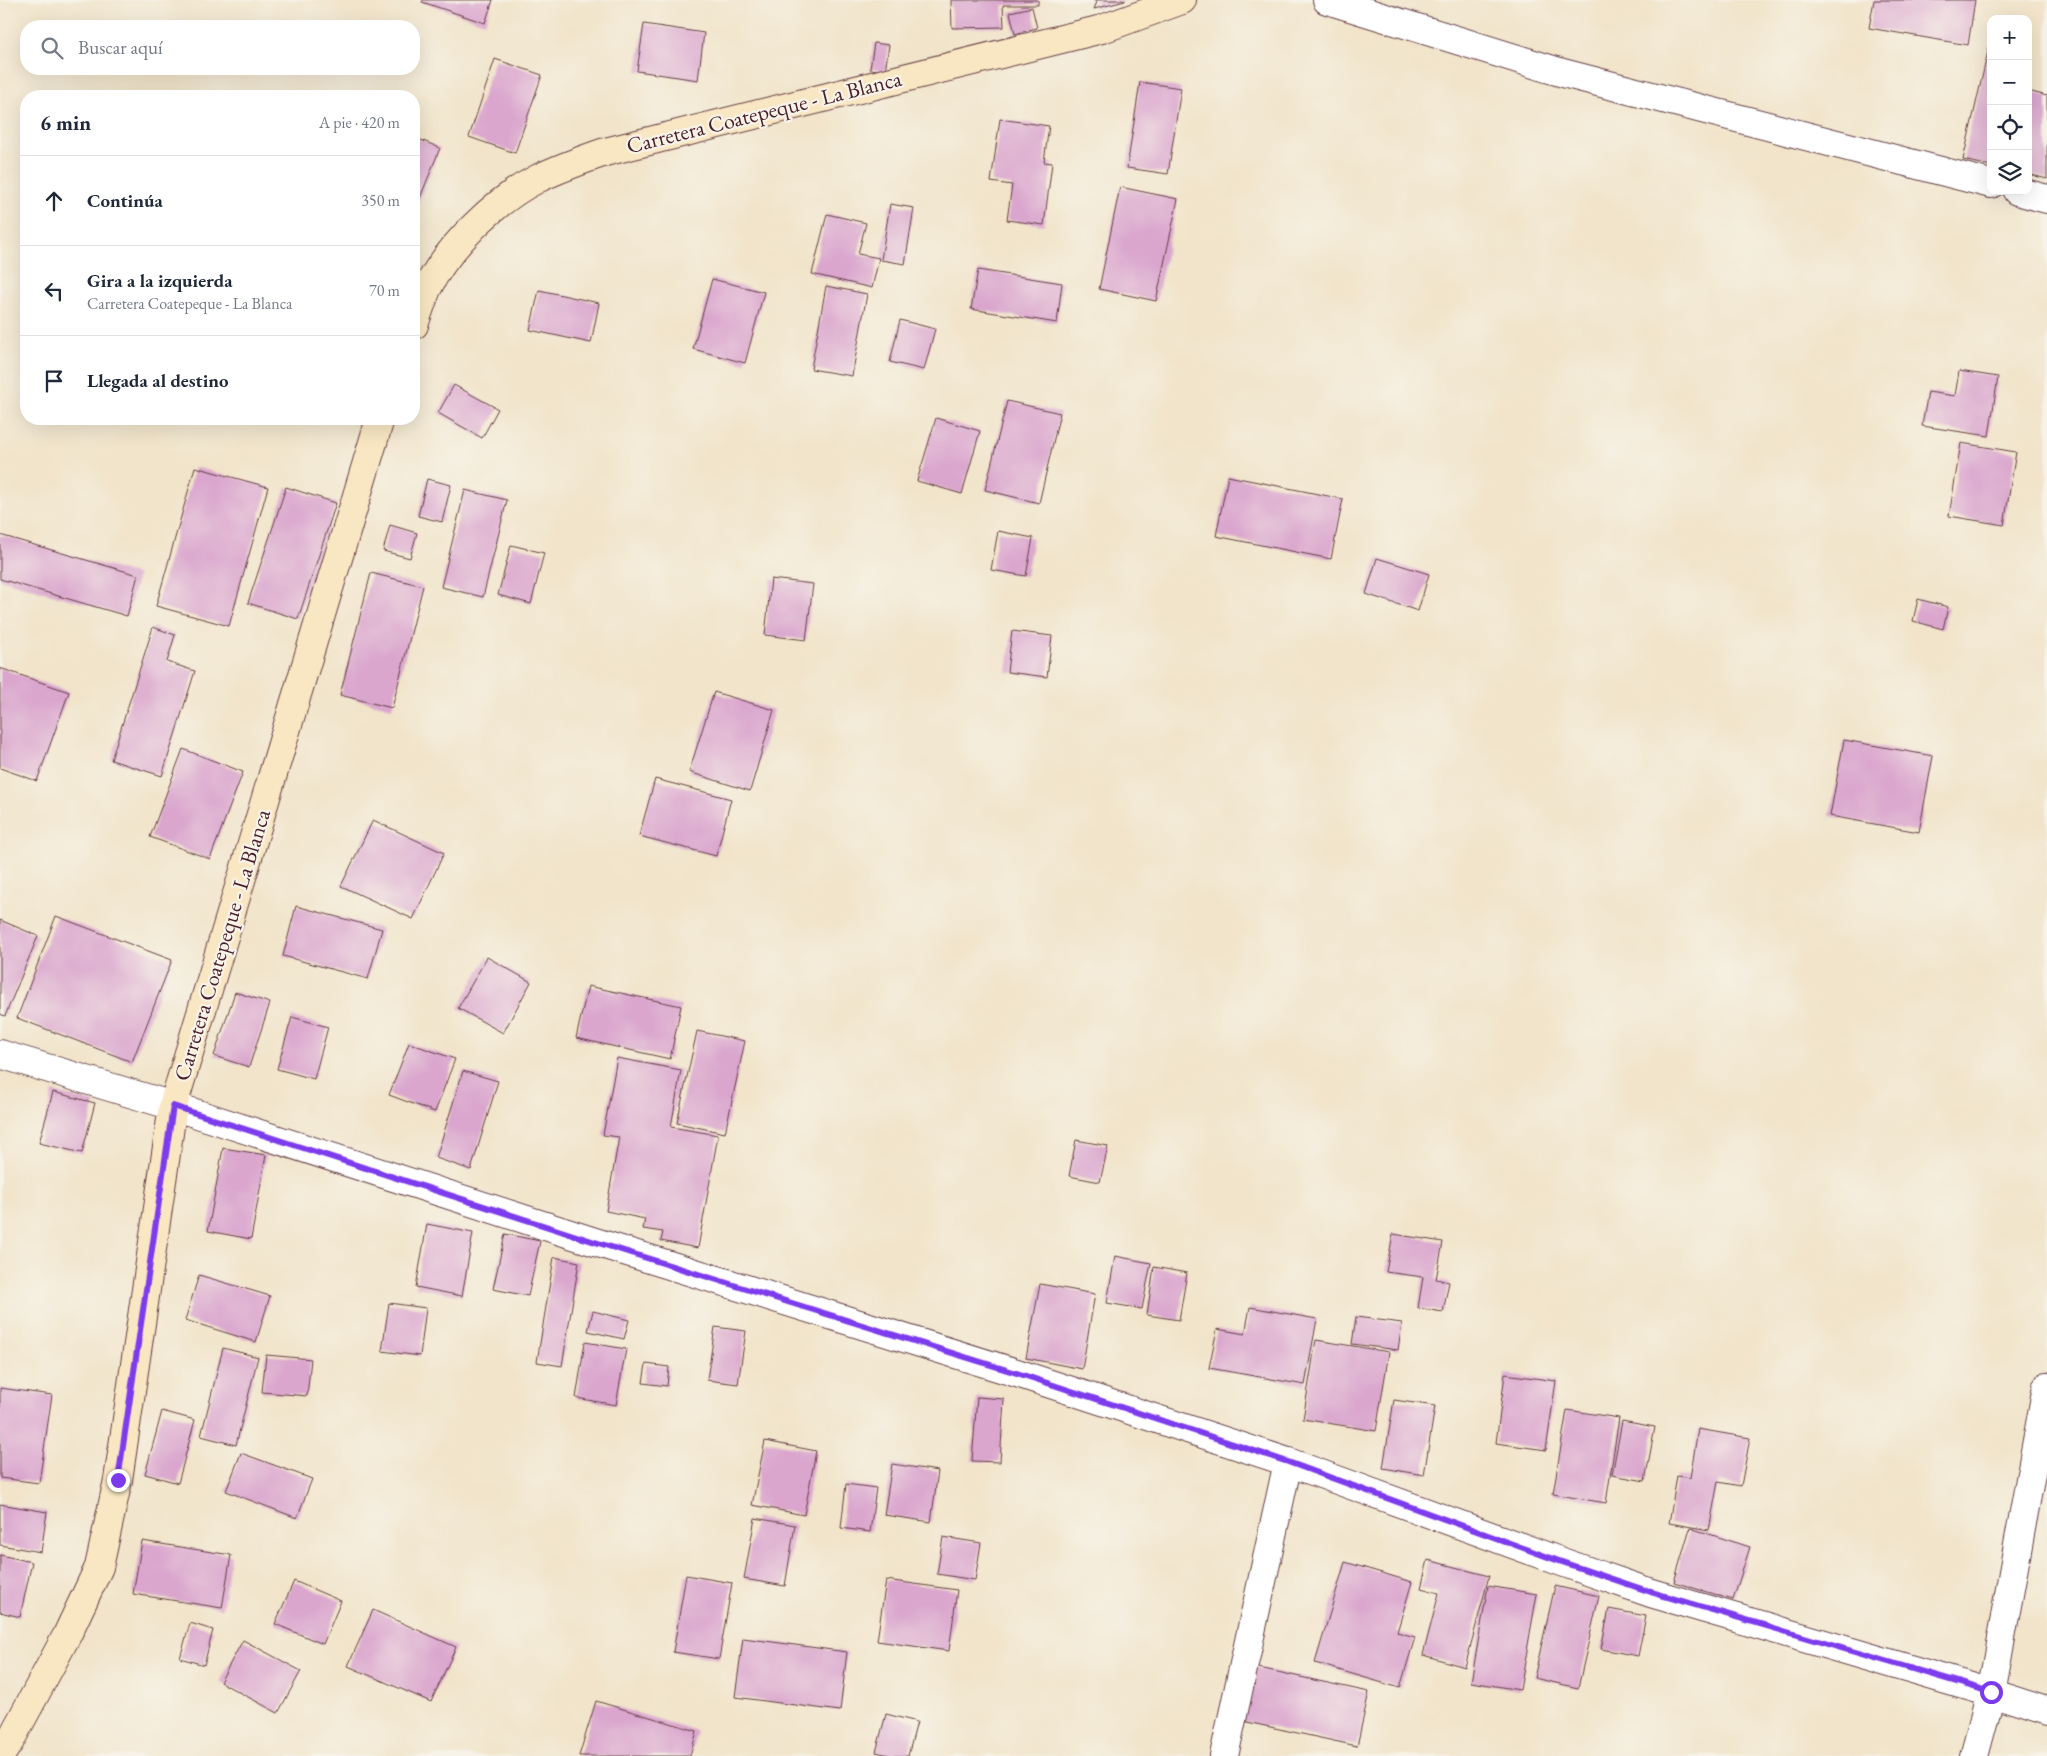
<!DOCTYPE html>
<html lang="es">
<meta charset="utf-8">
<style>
:root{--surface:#fff;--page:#f2f2f3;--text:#1f2937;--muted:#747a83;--line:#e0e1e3}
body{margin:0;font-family:"EB Garamond",serif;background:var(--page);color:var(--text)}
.controls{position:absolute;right:15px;top:15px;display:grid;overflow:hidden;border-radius:10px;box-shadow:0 5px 20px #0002}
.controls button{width:45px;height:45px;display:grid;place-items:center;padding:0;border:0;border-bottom:1px solid var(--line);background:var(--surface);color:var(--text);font:25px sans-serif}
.stop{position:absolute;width:15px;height:15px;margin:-11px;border:4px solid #7c3aed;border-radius:50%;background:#fff}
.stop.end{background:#7c3aed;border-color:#fff;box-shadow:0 1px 5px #0008}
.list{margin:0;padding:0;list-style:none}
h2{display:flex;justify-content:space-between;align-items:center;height:65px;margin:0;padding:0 20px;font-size:21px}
h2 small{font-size:16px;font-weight:400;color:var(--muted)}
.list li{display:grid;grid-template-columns:32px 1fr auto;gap:15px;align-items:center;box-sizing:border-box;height:90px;padding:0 20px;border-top:1px solid var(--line)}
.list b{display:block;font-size:19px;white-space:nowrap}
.list p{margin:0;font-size:16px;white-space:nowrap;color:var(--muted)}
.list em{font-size:16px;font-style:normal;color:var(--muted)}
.icon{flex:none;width:28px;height:28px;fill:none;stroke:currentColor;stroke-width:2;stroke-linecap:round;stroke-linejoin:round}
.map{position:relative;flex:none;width:2047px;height:1756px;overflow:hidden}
.search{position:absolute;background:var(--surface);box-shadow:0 5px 20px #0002;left:20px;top:20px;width:400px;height:55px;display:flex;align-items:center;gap:12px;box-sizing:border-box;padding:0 18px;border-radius:20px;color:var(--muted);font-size:19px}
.panel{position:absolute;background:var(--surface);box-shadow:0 5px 20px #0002;left:20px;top:90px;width:400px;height:335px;border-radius:20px}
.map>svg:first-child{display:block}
</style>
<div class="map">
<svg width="2047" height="1756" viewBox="0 0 2047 1756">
<rect width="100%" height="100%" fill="#f7f3e8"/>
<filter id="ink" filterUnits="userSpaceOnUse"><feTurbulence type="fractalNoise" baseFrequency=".02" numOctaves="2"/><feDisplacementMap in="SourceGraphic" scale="10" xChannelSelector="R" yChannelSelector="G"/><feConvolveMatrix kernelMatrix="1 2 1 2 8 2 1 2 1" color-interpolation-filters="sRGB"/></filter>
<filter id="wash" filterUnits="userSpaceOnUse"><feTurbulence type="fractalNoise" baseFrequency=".0096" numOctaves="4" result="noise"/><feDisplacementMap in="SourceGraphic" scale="20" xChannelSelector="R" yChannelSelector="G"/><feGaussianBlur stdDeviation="1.12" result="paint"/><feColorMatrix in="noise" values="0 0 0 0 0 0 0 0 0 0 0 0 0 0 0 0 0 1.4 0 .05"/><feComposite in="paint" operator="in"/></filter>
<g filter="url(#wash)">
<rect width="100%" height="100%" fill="#f1e4ca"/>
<g id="blocks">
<!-- building -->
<g fill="#daa6ce">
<polygon points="423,0 493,0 485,23 422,2"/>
<polygon points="951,0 1038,0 1038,5 1003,5 1004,27 952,28"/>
<polygon points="1093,0 1125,0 1125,1 1094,9 1097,2"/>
<polygon points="1874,0 1975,0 1968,45 1869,28"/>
<polygon points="1032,7 1037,28 1015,34 1010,12"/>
<polygon points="644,24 704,33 698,80 637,71"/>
<polygon points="874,43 889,45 885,71 870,69"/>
<polygon points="1989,47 1991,48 1991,166 1963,160"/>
<polygon points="495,59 542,75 515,153 469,137"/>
<polygon points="1140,82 1181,88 1168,174 1127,168"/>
<polygon points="2028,91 2047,96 2047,179 2028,174"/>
<polygon points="1000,119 1049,126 1044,162 1052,163 1044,225 1007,220 1012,185 991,182"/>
<polygon points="414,137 440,148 414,213"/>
<polygon points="1120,187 1178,199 1156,301 1099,289"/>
<polygon points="890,204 914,208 905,264 881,260"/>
<polygon points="827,214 866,223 858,254 879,258 872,288 812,274"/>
<polygon points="978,270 1062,283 1057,323 971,309"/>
<polygon points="712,279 764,292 745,363 693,349"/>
<polygon points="826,286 867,294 852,376 811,369"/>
<polygon points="539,290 599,303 591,343 530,330"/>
<polygon points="900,320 935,329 924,370 890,362"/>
<polygon points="1959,371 1998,377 1989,436 1922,426 1928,392 1955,396"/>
<polygon points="454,385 498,409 482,438 438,413"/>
<polygon points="1007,401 1060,413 1039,503 985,490"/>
<polygon points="936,418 980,431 962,494 917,481"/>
<polygon points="1961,443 2016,452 2004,525 1949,516"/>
<polygon points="195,467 268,487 229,626 156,606"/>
<polygon points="1228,476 1343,499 1331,559 1216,536"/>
<polygon points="427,479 451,485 442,522 418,516"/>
<polygon points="286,487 336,503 298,619 248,603"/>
<polygon points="465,490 507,500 483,597 441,587"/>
<polygon points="390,525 417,533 410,558 383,551"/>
<polygon points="998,531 1033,538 1026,576 991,570"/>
<polygon points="0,535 138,575 127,616 0,579"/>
<polygon points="511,545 544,553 531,604 498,595"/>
<polygon points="1377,558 1429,574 1418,611 1366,594"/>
<polygon points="371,573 423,586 392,708 340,695"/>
<polygon points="771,579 813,584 806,640 765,635"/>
<polygon points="1918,599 1948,607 1943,629 1913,621"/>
<polygon points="153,627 175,635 167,662 195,671 162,776 111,760"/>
<polygon points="1012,631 1052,636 1047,677 1007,672"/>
<polygon points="0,668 69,692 37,781 0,768"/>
<polygon points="714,692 774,710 750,791 689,772"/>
<polygon points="1844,740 1933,756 1919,832 1830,816"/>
<polygon points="183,749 243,772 210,859 150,837"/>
<polygon points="655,779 731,799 716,856 639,836"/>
<polygon points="373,820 444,853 413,919 341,886"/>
<polygon points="296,906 382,929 368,979 283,956"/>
<polygon points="56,916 172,960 132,1062 17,1018"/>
<polygon points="0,920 38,936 5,1016 0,1014"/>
<polygon points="487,957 531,982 503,1033 458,1008"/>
<polygon points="588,986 681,1006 670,1059 576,1038"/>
<polygon points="235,992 270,1003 249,1067 214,1056"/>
<polygon points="292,1017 328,1027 314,1079 277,1069"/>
<polygon points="697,1031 745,1041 725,1133 677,1123"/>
<polygon points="409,1043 455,1059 435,1112 389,1095"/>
<polygon points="617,1058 681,1070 671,1127 718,1135 698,1248 661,1241 663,1232 643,1229 645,1219 606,1211 619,1137 603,1135"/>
<polygon points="463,1071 498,1081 471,1170 436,1158"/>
<polygon points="53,1092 95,1103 82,1153 39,1143"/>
<polygon points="1076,1140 1108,1146 1100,1182 1069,1176"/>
<polygon points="223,1148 266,1155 251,1239 208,1231"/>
<polygon points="427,1224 473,1233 462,1296 416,1287"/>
<polygon points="505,1234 540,1241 528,1296 493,1289"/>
<polygon points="1393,1234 1443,1242 1436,1279 1449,1282 1443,1312 1418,1308 1423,1277 1386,1272"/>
<polygon points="1115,1256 1151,1263 1142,1309 1107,1303"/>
<polygon points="554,1257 579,1262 562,1366 537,1362"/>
<polygon points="1154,1267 1187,1273 1179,1320 1147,1315"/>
<polygon points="199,1275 270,1296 256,1342 185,1320"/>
<polygon points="1040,1284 1095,1294 1082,1369 1026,1358"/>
<polygon points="389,1303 426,1308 420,1356 382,1351"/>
<polygon points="1250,1307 1317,1319 1305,1385 1209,1368 1217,1329 1245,1334"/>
<polygon points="593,1311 629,1320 624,1339 588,1331"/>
<polygon points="1356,1317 1402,1323 1398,1350 1352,1344"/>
<polygon points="715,1327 746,1331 738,1384 707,1380"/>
<polygon points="1316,1340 1389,1352 1376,1431 1303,1419"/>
<polygon points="585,1342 626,1349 616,1405 576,1398"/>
<polygon points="223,1348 258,1357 236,1445 201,1436"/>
<polygon points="266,1355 311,1359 307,1396 262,1392"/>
<polygon points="646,1364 669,1367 667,1386 643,1383"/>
<polygon points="1505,1374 1556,1381 1546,1450 1496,1443"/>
<polygon points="0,1388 52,1395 39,1483 0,1478"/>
<polygon points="977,1397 1004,1399 1000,1462 972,1461"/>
<polygon points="1394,1400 1435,1406 1424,1475 1383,1468"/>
<polygon points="1567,1410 1619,1418 1606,1503 1553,1494"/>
<polygon points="162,1411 195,1420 178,1483 145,1474"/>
<polygon points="1622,1421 1655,1427 1645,1481 1612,1475"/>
<polygon points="1698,1429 1750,1438 1741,1486 1718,1482 1709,1530 1669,1523 1677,1476 1690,1478"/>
<polygon points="765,1441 816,1451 804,1515 752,1505"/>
<polygon points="241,1453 312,1479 297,1518 226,1491"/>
<polygon points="892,1464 938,1471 931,1522 884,1515"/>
<polygon points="846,1484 876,1488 870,1532 841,1528"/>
<polygon points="0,1504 47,1512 41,1552 0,1545"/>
<polygon points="755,1518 795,1525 785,1586 744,1579"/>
<polygon points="1690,1528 1750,1547 1733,1600 1674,1582"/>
<polygon points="943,1537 981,1543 975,1580 937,1574"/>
<polygon points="142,1541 231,1555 222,1608 133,1594"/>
<polygon points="0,1555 32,1562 20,1617 0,1612"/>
<polygon points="1428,1560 1489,1576 1465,1667 1423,1655 1439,1593 1421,1588"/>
<polygon points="1345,1562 1412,1582 1397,1632 1415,1637 1400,1688 1315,1663"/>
<polygon points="686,1575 732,1583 719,1659 673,1652"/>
<polygon points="886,1580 957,1590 949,1651 877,1641"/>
<polygon points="294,1581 341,1601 323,1644 275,1624"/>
<polygon points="1488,1586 1537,1594 1520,1690 1471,1682"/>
<polygon points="1555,1586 1599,1596 1578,1688 1534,1678"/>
<polygon points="1609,1609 1646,1616 1638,1656 1601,1649"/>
<polygon points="373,1610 456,1647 431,1702 348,1666"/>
<polygon points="190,1623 213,1630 204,1665 180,1658"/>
<polygon points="743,1638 847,1652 840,1711 735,1697"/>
<polygon points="243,1640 301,1671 278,1713 220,1682"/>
<polygon points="1250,1666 1369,1692 1357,1746 1238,1720"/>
<polygon points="596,1701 697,1731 690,1756 579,1756"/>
<polygon points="886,1714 917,1722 908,1756 893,1756 876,1752"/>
</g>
</g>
</g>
<g filter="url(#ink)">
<use href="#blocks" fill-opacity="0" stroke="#633d43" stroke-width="1"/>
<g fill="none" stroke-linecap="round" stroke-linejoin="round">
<defs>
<g id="street">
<polyline points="1327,0 1563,73 1991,184"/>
<polyline points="2017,191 2047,199"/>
<polyline points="0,1054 173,1106 592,1241 1023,1375 1288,1462 1559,1561 1651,1593 1991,1693 2047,1711"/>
<polyline points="1224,1756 1288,1462"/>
<polyline points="1974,1756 1991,1693 2047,1386"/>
</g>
<g id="secondary">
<path d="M 414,325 C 418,313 422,301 427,289 C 447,247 496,200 537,179 C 559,168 582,160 605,152 L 1102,29 L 1182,0"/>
<polyline points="0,1756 10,1741 67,1635 99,1567 118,1480 173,1106 380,419"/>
</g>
</defs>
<!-- street casing -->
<use href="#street" stroke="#633d43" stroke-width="30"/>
<!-- secondary casing -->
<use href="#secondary" stroke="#633d43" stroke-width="30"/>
<!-- street -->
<use href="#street" stroke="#fff" stroke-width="28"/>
<!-- secondary -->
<use href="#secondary" stroke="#f9e7c3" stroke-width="28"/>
</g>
</g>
<g fill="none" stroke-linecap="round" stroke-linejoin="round" filter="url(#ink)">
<!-- route -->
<polyline stroke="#7c3aed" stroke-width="6" points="118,1480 173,1106 592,1241 1023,1375 1288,1462 1559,1561 1651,1592 1991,1692"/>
</g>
<g text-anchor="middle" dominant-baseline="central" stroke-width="4.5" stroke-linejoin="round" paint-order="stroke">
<!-- street labels -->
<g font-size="22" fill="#4a1f2b" stroke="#f7f3e8">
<text transform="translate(764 112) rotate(-14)">Carretera Coatepeque - La Blanca</text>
<text transform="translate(222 945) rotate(-73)">Carretera Coatepeque - La Blanca</text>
</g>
</g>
</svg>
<div class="controls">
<button>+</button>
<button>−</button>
<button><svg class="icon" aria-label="locate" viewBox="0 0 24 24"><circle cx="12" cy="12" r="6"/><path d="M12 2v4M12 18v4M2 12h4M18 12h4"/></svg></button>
<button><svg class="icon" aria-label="layers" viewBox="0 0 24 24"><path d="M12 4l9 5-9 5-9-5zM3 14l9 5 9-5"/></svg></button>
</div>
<div class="stop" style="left:1991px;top:1692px"></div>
<div class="stop end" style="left:118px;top:1480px"></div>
<div class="search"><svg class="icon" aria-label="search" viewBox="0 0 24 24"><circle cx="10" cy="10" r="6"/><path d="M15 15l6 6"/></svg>Buscar aquí</div>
<section class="panel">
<h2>6 min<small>A pie · 420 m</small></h2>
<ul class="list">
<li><svg class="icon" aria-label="ahead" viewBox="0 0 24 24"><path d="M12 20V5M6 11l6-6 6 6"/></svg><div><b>Continúa</b></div><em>350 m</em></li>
<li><svg class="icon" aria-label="left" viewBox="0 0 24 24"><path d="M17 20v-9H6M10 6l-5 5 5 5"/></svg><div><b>Gira a la izquierda</b><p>Carretera Coatepeque - La Blanca</p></div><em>70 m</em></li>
<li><svg class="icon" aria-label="arrive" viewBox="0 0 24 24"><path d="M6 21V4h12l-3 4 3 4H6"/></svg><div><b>Llegada al destino</b></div></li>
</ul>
</section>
</div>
